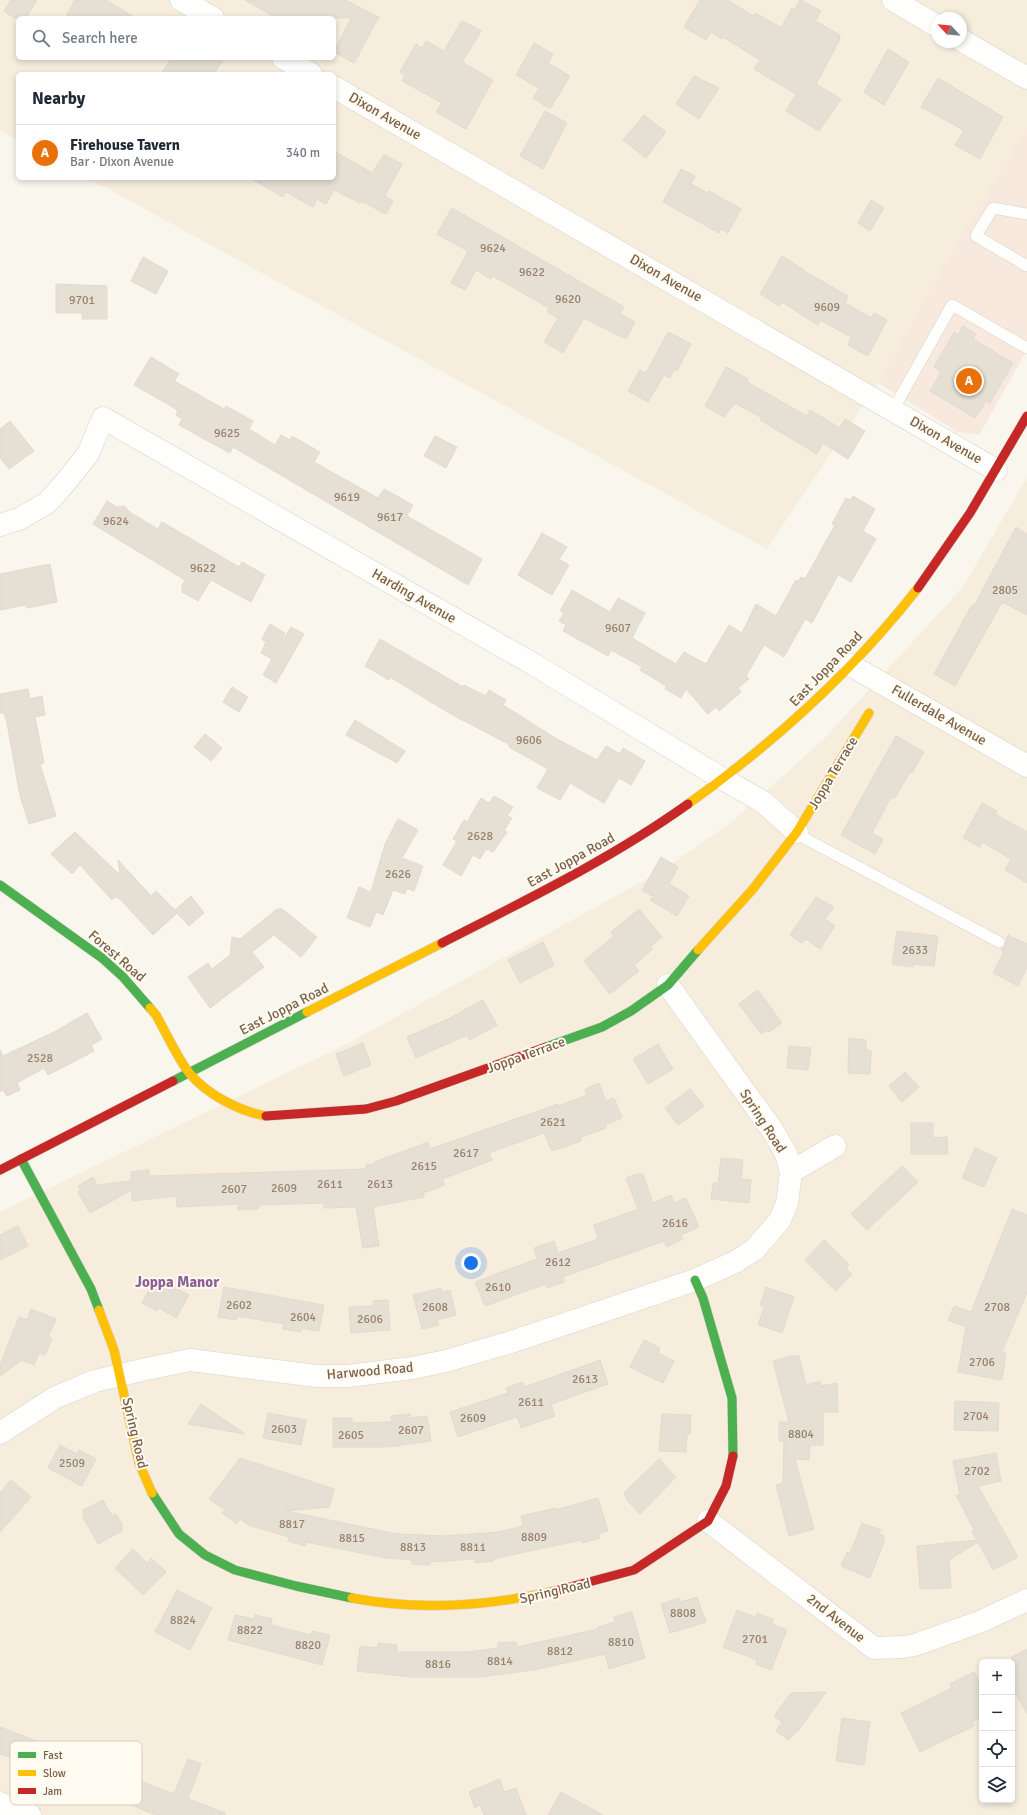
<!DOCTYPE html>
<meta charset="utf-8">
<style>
:root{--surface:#fff;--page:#f6f6f7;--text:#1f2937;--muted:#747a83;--line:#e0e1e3;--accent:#5c5959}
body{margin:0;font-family:Signika,sans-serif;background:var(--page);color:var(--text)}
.controls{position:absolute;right:12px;bottom:12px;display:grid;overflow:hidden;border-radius:6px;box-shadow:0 2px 6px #0003}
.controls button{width:36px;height:36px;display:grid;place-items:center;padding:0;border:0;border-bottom:1px solid var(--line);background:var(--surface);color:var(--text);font:20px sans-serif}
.compass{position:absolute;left:931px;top:12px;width:36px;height:36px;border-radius:50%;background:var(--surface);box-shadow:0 2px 6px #0003;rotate:296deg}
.you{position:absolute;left:471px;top:1263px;width:14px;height:14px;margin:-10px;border:3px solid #fff;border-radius:50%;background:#1a73e8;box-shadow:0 0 0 6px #1a73e833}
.badge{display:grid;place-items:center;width:26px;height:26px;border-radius:50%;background:var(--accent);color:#fff;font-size:13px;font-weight:700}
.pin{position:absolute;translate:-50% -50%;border:2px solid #fff;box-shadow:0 1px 4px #0006}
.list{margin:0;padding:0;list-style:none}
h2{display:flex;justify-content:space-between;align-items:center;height:52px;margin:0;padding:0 16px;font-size:17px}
h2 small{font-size:13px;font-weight:400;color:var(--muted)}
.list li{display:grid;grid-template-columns:26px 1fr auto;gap:12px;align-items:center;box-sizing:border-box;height:56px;padding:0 16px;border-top:1px solid var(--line)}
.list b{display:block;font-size:15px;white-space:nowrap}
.list p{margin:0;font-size:13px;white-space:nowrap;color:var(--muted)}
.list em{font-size:13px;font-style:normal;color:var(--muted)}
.icon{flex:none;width:22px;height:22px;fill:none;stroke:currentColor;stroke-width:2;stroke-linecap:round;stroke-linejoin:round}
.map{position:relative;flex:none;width:1027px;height:1815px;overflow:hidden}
.search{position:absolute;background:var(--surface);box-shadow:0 2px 6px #0003;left:16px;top:16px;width:320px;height:44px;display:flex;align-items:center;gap:10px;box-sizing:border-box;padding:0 14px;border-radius:6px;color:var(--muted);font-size:15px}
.panel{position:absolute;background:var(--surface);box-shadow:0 2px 6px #0003;left:16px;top:72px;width:320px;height:108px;border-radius:6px}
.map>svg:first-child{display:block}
</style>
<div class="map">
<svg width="1027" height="1815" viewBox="0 0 1027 1815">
<rect width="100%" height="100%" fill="#f9f6ed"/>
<!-- residential -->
<g fill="#f6eddd" fill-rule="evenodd">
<path d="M 0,0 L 1027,0 L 1027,127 L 940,271 L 878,383 L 767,549 L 88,178 L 334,178 L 334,74 L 18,74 L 18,140 L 0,130 ZM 18,18 L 334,18 L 334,58 L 18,58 ZM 937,18 L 961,18 L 961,42 L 937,42 Z"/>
<path d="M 1027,478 L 1027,1815 L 0,1815 L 0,1212 L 349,1043 L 663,870 L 733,821 L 824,739 L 962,588 ZM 982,1662 L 1012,1662 L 1012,1800 L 982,1800 Z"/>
</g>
<!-- commercial -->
<polygon fill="#f7e9dd" points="1027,127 1027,350 979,435 958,432 878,383 940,271"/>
<!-- building -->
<g fill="#e6dfd4" stroke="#e3dace">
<polygon points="11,0 37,0 26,18 14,18 4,11"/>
<polygon points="75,0 106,0 136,18 65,18"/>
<polygon points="245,0 346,0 380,18 378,18 354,63 334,52 351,18 276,18"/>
<polygon points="700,0 727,0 754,16 756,13 781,28 792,8 794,10 800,0 821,11 815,21 840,35 839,41 816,84 841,99 819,131 786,111 796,94 754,69 760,60 723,37 722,39 711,32 706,40 684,27"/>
<polygon points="463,21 481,31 462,62 493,80 466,129 436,112 442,103 402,81 405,75 400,72 416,44 422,48 426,41 444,51 461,22"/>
<polygon points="534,43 553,54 548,63 570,76 550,109 533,98 539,88 516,75"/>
<polygon points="888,49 909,62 884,105 864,92"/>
<polygon points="172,58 224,58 214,74 161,74"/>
<polygon points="694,76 719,88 699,119 676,104"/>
<polygon points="938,78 1003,117 980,159 955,145 964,130 921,107"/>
<polygon points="545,111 567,123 543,169 520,156"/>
<polygon points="644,115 666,132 646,158 623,140"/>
<polygon points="334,151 372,173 384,155 402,164 385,196 393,201 386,214 361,201 360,203 334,190 326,204 317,199 313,207 286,192 283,197 250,178 334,178"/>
<polygon points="681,169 695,176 691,184 708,193 709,191 741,209 728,233 721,229 719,233 663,202"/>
<polygon points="871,200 884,208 870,231 858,223"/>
<polygon points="452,208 624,307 620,314 635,322 626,339 584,318 563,353 544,342 558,318 547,312 549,308 493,276 491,279 476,270 465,290 451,283 468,251 437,234"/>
<polygon points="782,256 804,270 804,271 848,296 845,303 871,318 874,313 887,320 868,356 848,345 851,337 820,320 818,325 782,302 779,306 760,294"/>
<polygon points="143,257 168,271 156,294 131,281"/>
<polygon points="56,284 107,286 107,319 82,319 82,313 56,313"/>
<polygon points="963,326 976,334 973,339 1013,363 990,403 986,401 975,418 930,391 941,372 934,367 954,332 958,335"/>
<polygon points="668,332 691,344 677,371 674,369 670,378 664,375 648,402 628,391 640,370 646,373"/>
<polygon points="151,357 179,374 174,381 224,409 226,406 253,421 249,429 275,445 281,435 290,440 292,436 320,452 314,462 378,498 384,489 413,505 407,516 482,559 468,585 233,447 230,453 179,425 182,419 176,415 178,410 134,385"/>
<polygon points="726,367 748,379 747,382 807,416 810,410 840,428 845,419 865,431 848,459 823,443 817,454 760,420 762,418 735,403 724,417 705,406"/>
<polygon points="10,421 34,451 9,469 0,458 0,429"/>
<polygon points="435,436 457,447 446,468 424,456"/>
<polygon points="853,496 875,509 863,531 876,539 851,582 838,575 812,623 805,619 784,657 764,645 746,676 749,679 738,688 741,692 719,711 716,707 708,714 686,689 681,698 665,689 666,686 640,670 642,667 611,650 608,656 563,631 566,625 559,621 564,613 560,611 572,590 610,612 618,598 645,613 632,638 676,664 684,652 706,664 729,625 742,633 756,604 776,616 796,580 798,582 801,577 805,579 835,525 832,524 846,498 850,500"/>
<polygon points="107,501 117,507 124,506 131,513 158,529 162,522 239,567 242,562 265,575 251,602 211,580 198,601 182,592 182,585 185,580 93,524"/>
<polygon points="1016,527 1027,534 1027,615 1004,603 1001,604 955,686 934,674 972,605 974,606"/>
<polygon points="542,533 567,547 559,559 569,565 552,595 518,575"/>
<polygon points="50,564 57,602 27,608 26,605 0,610 0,574"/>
<polygon points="270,624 285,633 283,636 285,637 291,627 304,634 276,683 263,675 272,659 261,653 266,642 262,639"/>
<polygon points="380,639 463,687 464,685 486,696 489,690 506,700 503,705 557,739 597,760 606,746 620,754 623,748 645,761 631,785 619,778 604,803 570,783 560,800 537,788 548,769 509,747 510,745 449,713 390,677 389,680 365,666"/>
<polygon points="232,687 248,697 239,712 223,702"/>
<polygon points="28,689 30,699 42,696 45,715 35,717 44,763 40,764 56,816 29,824 20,796 7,723 4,713 0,713 0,694"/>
<polygon points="355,720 405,751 397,763 346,735"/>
<polygon points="205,734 222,748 211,761 194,747"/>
<polygon points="896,736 924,752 912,773 910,772 894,799 891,797 872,833 883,839 875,854 841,835"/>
<polygon points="494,796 513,807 507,816 512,818 504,831 507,832 493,852 486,849 480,859 473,855 461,876 443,865 457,841 453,839 464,820 467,822 481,798 489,803"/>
<polygon points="982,803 997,811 995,814 1027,832 1027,883 1005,870 1011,859 982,842 980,847 963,838"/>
<polygon points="398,819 418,830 402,858 423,866 414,891 407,888 405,894 393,890 383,915 376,912 370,927 347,918 359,887 371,892 385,844"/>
<polygon points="75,832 120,875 118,860 151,896 156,891 175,910 191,896 204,913 189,926 177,913 153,935 120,899 115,897 112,900 80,865 72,874 51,854"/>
<polygon points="661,857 678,867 669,884 689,896 677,916 650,900 654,897 642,890"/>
<polygon points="816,897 834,907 825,919 835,926 820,949 806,939 802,943 790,935"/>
<polygon points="277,909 282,909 317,937 301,957 274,935 252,952 264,967 210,1008 188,977 208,963 212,969 230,955 232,937 240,939"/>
<polygon points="639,909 662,937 651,946 653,949 634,965 639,971 610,994 584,961 614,936 611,932"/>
<polygon points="897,931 938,936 934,966 914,964 913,967 892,964"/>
<polygon points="1008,935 1027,944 1027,967 1018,986 993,973 1004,951 1001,950 1005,945"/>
<polygon points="543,942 554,965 520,983 508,960"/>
<polygon points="758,990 782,1023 769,1032 767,1030 761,1034 739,1004"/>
<polygon points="483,1000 497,1025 470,1040 467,1035 416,1058 407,1037 446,1020"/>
<polygon points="87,1013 102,1039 91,1045 94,1051 48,1075 44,1068 17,1083 20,1090 7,1096 3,1090 0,1091 0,1050 3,1056 54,1032"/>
<polygon points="849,1038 866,1040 866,1050 871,1051 870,1074 848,1073"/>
<polygon points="363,1043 371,1065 344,1076 336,1054"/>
<polygon points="658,1044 673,1069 648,1084 633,1059"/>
<polygon points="789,1046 811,1048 808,1070 787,1068"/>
<polygon points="905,1072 919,1087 902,1102 889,1086"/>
<polygon points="599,1083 606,1101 614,1098 622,1118 605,1125 606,1128 580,1138 581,1141 552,1151 544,1133 489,1153 492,1160 442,1179 445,1185 423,1193 424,1197 373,1207 379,1246 363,1248 356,1207 324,1208 324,1203 259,1205 258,1209 238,1210 239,1204 177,1207 176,1196 132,1201 132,1190 90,1213 78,1192 81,1191 78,1186 93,1177 97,1185 131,1181 131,1172 149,1170 149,1176 366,1169 366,1165 375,1164 375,1162 428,1142 430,1149 558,1104 559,1106 587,1095 585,1089"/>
<polygon points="690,1089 704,1106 678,1125 665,1108"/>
<polygon points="911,1123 933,1123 933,1138 947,1137 948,1154 911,1154"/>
<polygon points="975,1148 997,1158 984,1187 962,1178"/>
<polygon points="721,1158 743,1160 741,1179 751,1180 749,1203 711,1199 713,1183 718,1183"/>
<polygon points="902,1166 918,1182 867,1230 851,1214"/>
<polygon points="636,1174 643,1174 653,1203 671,1195 674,1203 686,1198 699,1227 681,1235 683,1239 667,1247 664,1241 563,1277 564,1282 547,1288 546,1284 485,1306 475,1282 537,1259 534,1248 554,1241 558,1253 598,1239 594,1225 638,1209 626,1178"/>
<polygon points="1012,1209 1027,1215 1027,1292 1002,1352 1006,1352 1002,1380 958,1372 966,1327 948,1320 954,1306 971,1312"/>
<polygon points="18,1226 28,1246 0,1260 0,1235"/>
<polygon points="824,1240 849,1264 846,1268 852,1274 836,1291 805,1260"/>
<polygon points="156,1277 189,1295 176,1318 159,1308 157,1311 142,1303"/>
<polygon points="224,1287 324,1305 319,1331 302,1328 301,1332 283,1329 284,1324 237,1316 236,1320 218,1317"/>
<polygon points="766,1287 794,1297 782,1333 758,1325 764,1307 760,1305"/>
<polygon points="441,1288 442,1292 450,1290 456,1315 437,1320 439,1325 422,1329 413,1295"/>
<polygon points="388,1300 390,1330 351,1333 349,1307 373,1306 373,1301"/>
<polygon points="31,1309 56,1319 48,1337 52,1339 45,1355 39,1353 34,1365 22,1360 0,1376 0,1365 19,1317 27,1320"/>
<polygon points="644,1340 660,1348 658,1353 674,1361 663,1383 630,1367"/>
<polygon points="792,1356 799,1356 806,1385 820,1381 821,1386 837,1383 838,1412 823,1412 823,1445 810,1445 809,1460 795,1459 814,1529 789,1536 776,1485 783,1483 784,1441 779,1441 779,1422 789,1422 773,1361"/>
<polygon points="600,1360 608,1384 551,1404 555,1416 521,1428 517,1417 458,1437 450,1412 508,1393 506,1388 523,1382 525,1387"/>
<polygon points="955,1401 999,1403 998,1431 954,1430"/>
<polygon points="201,1404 245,1434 188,1424"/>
<polygon points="268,1413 306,1420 301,1445 263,1438"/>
<polygon points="410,1414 410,1418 427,1416 431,1441 387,1447 333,1447 333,1418 352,1418 352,1423 392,1422 391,1416"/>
<polygon points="662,1414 691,1415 690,1434 687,1434 686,1452 659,1451"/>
<polygon points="60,1445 77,1454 79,1450 96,1459 82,1486 48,1468"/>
<polygon points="996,1453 1001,1481 978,1486 1018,1557 993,1570 978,1542 949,1560 951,1588 920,1589 917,1546 977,1540 972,1531 974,1530 956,1495 960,1495 953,1461"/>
<polygon points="240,1458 334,1489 329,1507 286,1511 397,1534 445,1536 499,1532 523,1526 521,1516 556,1508 556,1510 598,1498 608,1531 598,1534 600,1538 582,1543 581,1540 493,1559 493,1561 475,1563 474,1559 430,1562 430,1565 412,1564 412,1560 386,1558 306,1542 305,1546 288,1541 289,1537 248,1525 240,1519 237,1524 222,1513 225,1510 209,1499"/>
<polygon points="659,1459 676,1477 640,1514 627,1500 624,1493"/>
<polygon points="11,1480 31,1497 0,1532 0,1493"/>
<polygon points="103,1500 112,1516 116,1514 122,1525 122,1531 98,1544 83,1517 83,1510"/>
<polygon points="862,1523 881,1530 879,1534 884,1536 884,1542 870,1578 841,1566 847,1552 850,1553"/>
<polygon points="133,1549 147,1563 151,1558 166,1572 143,1595 115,1568"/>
<polygon points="177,1590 212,1608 190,1650 155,1632"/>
<polygon points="697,1597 706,1622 670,1633 661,1604 679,1598 680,1602"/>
<polygon points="737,1610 755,1617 757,1613 773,1619 772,1624 787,1630 771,1670 756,1664 757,1660 723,1647"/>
<polygon points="632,1612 645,1658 609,1669 605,1654 534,1670 480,1677 412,1677 357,1671 360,1646 378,1648 378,1643 397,1645 397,1652 469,1652 498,1648 498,1643 516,1642 517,1647 598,1629 598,1627 615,1622 614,1617"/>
<polygon points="235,1615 254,1619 255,1615 272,1619 271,1625 311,1635 312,1631 330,1635 322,1665 228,1640"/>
<polygon points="1027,1649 1027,1714 1012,1687 1012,1657"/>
<polygon points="974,1672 982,1688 982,1717 972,1722 974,1726 920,1752 901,1713 952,1688 950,1684"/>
<polygon points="826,1692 797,1732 796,1731 789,1740 776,1731 782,1722 774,1716 791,1693"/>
<polygon points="842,1718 870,1722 864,1765 836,1761"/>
<polygon points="0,1727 174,1794 188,1759 201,1764 188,1799 225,1813 225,1815 156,1815 119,1800 117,1805 100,1798 102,1794 0,1754"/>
<polygon points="500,1779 504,1792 516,1788 526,1815 484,1815 480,1805 475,1808 469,1792"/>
<polygon points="561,1792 603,1815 548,1815"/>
</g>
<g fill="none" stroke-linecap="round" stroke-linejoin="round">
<defs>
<g id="lane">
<polyline points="1027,214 993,208 976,236 1027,266"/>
<polyline points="893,410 952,305 1027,348"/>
<polyline points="797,832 808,840 999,942"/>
</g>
<g id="street">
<polyline points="181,0 213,18"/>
<polyline points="893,0 937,26"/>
<polyline points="961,40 1027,78"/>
<polyline points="283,58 311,74"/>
<polyline points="334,87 996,470"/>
<polyline points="0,525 19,519 47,503 64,484 88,454 103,418 533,664 723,779 763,802 797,832"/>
<polyline points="850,665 1027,766"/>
<polyline points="791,1172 835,1146"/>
<polyline points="0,1433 56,1397 71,1391 95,1381 142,1370 190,1360 317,1376 348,1376 412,1368 446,1361 511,1342 695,1280 735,1262 754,1250 780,1220 787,1203 791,1172 786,1154 773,1131 668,985"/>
<polyline points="708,1521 874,1648 902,1647 915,1645 982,1621 1027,1600"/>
<polyline points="0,1803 30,1815"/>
</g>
<g id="fast">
<polyline points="0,885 102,958 123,977 150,1008"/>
<polyline points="546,1047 602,1027 631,1011 668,985 698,950"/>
<polyline points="173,1081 307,1012"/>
<polyline points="21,1159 91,1289 99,1310"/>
<polyline points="695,1280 703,1298 732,1398 733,1456"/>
<polyline points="152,1493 179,1534 205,1555 235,1570 296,1586 352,1598"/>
</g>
<g id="slow">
<path d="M 688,804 C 774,743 853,671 918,588"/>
<polyline points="698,950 753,889 797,832 869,713"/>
<path d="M 150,1008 L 156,1015 C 165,1031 179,1061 190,1074 C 208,1095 239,1111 266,1116"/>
<polyline points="307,1012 442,943"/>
<polyline points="99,1310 114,1350 139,1463 152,1493"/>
<path d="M 352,1598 C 420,1611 489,1606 555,1591"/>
</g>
<g id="jam">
<polyline points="918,588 970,513 1027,416"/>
<path d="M 442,943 C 526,900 611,859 688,804"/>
<polyline points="266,1116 366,1109 396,1101 546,1047"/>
<polyline points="0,1170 173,1081"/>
<polyline points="555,1591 634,1570 708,1521 726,1486 733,1456"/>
</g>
</defs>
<!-- lane casing -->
<use href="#lane" stroke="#d9d3cb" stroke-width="12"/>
<!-- street casing -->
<use href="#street" stroke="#d9d3cb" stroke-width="23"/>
<!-- fast casing -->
<use href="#fast" stroke="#dad3ca" stroke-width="10"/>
<!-- slow casing -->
<use href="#slow" stroke="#dad3ca" stroke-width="10"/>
<!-- jam casing -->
<use href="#jam" stroke="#dad3ca" stroke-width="10"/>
<!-- lane -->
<use href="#lane" stroke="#fefefc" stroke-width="11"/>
<!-- street -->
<use href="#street" stroke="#fefefc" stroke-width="22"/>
<!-- fast -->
<use href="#fast" stroke="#4caf50" stroke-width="9"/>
<!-- slow -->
<use href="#slow" stroke="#ffc107" stroke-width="9"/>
<!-- jam -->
<use href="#jam" stroke="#c62828" stroke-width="9"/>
</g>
<g text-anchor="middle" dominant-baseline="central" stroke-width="4" stroke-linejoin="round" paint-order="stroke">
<!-- number labels -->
<g font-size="12" fill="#98826e">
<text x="493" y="248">9624</text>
<text x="532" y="272">9622</text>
<text x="568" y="299">9620</text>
<text x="82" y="300">9701</text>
<text x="827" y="307">9609</text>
<text x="227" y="433">9625</text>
<text x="347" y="497">9619</text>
<text x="390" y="517">9617</text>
<text x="116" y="521">9624</text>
<text x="203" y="568">9622</text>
<text x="1005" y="590">2805</text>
<text x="618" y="628">9607</text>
<text x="529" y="740">9606</text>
<text x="480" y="836">2628</text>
<text x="398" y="874">2626</text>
<text x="915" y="950">2633</text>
<text x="40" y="1058">2528</text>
<text x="553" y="1122">2621</text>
<text x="466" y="1153">2617</text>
<text x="424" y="1166">2615</text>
<text x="330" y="1184">2611</text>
<text x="380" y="1184">2613</text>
<text x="284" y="1188">2609</text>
<text x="234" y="1189">2607</text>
<text x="675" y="1223">2616</text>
<text x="558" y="1262">2612</text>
<text x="498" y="1287">2610</text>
<text x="239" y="1305">2602</text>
<text x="435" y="1307">2608</text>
<text x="997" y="1307">2708</text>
<text x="303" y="1317">2604</text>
<text x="370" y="1319">2606</text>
<text x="982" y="1362">2706</text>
<text x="585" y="1379">2613</text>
<text x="531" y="1402">2611</text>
<text x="976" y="1416">2704</text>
<text x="473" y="1418">2609</text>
<text x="284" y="1429">2603</text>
<text x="411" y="1430">2607</text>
<text x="801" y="1434">8804</text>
<text x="351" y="1435">2605</text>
<text x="72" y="1463">2509</text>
<text x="977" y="1471">2702</text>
<text x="292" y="1524">8817</text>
<text x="534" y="1537">8809</text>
<text x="352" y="1538">8815</text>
<text x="413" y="1547">8813</text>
<text x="473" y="1547">8811</text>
<text x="683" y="1613">8808</text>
<text x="183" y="1620">8824</text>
<text x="250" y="1630">8822</text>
<text x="755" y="1639">2701</text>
<text x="621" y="1642">8810</text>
<text x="308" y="1645">8820</text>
<text x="560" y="1651">8812</text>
<text x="500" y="1661">8814</text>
<text x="438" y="1664">8816</text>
</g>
<!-- street labels -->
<g font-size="14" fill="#7b6049" stroke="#fffbf0">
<text transform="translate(385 116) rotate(30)">Dixon Avenue</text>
<text transform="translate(666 278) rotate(30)">Dixon Avenue</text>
<text transform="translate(946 440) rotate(30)">Dixon Avenue</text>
<text transform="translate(414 596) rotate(30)">Harding Avenue</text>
<text transform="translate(826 669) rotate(-46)">East Joppa Road</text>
<text transform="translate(939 715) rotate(30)">Fullerdale Avenue</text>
<text transform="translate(833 773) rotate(-59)">Joppa Terrace</text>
<text transform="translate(571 860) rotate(-29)">East Joppa Road</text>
<text transform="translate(117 956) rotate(41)">Forest Road</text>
<text transform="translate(284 1009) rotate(-27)">East Joppa Road</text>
<text transform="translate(526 1055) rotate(-20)">Joppa Terrace</text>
<text transform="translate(763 1121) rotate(57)">Spring Road</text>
<text transform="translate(370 1371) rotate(-5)">Harwood Road</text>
<text transform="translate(135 1433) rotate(77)">Spring Road</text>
<text transform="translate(555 1591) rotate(-13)">Spring Road</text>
<text transform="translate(836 1618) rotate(38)">2nd Avenue</text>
</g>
<!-- neighbourhood labels -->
<g font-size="15" font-weight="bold" fill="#8c6097" stroke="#fffbf0">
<text x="177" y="1282">Joppa Manor</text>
</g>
</g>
<!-- legend -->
<rect x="10" y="1741" width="132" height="64" rx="6" fill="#fffbf0" stroke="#d7ccbe" stroke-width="1"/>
<rect x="18" y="1752" width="18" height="6" fill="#4caf50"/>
<rect x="18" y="1770" width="18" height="6" fill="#ffc107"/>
<rect x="18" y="1788" width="18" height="6" fill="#c62828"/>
<g font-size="11" fill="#7b6049">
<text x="43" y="1759">Fast</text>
<text x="43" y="1777">Slow</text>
<text x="43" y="1795">Jam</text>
</g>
</svg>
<div class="controls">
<button>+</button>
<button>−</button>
<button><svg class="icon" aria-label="locate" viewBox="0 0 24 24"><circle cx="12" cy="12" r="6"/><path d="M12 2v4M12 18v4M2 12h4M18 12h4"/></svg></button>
<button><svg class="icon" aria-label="layers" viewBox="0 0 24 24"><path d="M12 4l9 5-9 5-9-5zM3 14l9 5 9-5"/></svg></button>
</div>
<svg class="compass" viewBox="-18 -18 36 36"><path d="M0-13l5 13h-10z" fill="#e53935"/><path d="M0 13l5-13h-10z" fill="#747a83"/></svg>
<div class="you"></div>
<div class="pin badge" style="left:969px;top:381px;background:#e8710a">A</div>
<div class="search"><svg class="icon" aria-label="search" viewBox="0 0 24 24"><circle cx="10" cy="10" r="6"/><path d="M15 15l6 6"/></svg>Search here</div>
<section class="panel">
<h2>Nearby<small></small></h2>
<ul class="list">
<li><span class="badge" style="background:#e8710a">A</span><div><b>Firehouse Tavern</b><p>Bar · Dixon Avenue</p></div><em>340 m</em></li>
</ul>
</section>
</div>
